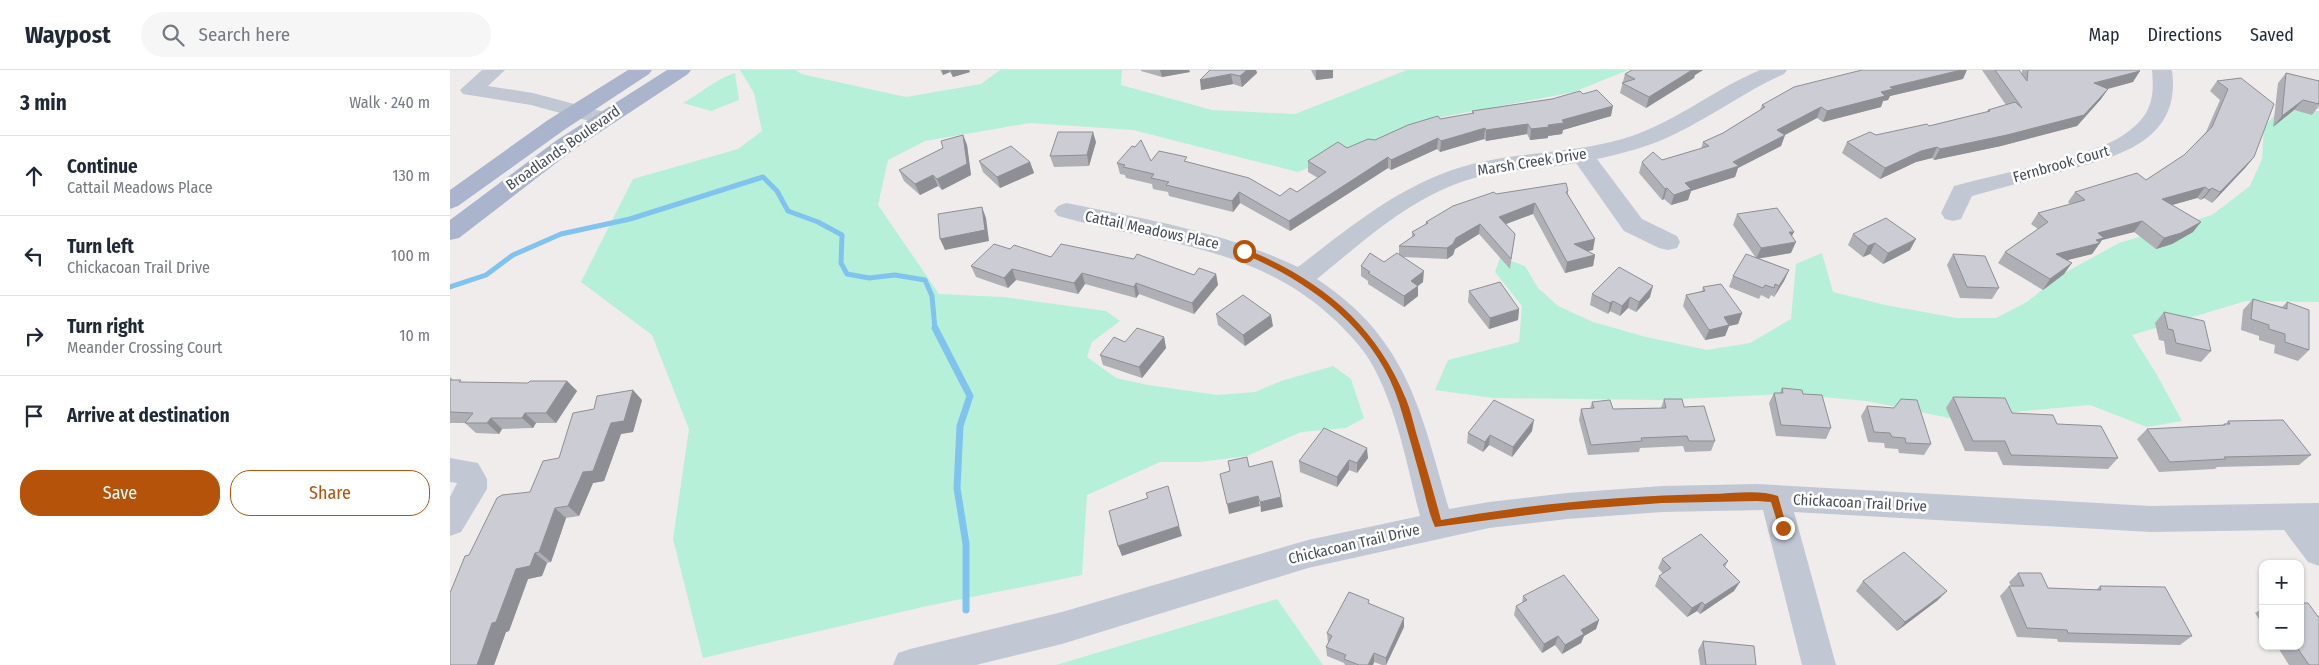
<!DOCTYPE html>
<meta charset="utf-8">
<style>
:root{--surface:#fff;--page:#f6f6f7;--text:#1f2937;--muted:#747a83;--line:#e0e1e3;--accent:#b45309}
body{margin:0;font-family:"Fira Sans Condensed",sans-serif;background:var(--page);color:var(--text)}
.controls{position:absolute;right:15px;bottom:15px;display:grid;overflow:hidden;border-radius:10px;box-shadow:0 1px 4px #0004}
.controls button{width:45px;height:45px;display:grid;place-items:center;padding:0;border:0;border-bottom:1px solid var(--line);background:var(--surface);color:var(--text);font:25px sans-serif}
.stop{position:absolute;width:15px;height:15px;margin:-11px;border:4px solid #b45309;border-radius:50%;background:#fff}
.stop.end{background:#b45309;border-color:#fff;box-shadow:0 1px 5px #0008}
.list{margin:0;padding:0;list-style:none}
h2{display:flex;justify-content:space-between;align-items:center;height:65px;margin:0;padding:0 20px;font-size:21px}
h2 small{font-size:16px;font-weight:400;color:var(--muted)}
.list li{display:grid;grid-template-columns:32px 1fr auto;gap:15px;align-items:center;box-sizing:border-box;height:80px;padding:0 20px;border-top:1px solid var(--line)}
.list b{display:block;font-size:19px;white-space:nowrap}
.list p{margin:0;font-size:16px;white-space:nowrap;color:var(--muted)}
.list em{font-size:16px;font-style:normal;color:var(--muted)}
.actions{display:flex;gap:10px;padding:15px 20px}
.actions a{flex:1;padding:11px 0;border:1px solid var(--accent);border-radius:20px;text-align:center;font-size:18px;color:var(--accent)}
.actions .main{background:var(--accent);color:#fff}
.icon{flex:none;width:28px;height:28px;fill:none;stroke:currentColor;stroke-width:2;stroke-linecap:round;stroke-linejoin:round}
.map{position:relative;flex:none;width:1869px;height:595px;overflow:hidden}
header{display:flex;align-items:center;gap:30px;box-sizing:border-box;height:70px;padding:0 25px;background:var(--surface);border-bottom:1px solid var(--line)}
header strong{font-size:24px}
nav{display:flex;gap:28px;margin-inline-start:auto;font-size:18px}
.search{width:350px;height:45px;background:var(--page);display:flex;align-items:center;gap:12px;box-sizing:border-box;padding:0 18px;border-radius:28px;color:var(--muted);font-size:19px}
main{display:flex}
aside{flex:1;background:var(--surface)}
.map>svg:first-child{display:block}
</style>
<header>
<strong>Waypost</strong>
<div class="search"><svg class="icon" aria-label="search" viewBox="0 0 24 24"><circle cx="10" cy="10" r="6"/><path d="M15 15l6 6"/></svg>Search here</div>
<nav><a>Map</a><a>Directions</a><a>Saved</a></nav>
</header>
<main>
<aside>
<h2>3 min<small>Walk · 240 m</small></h2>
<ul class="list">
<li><svg class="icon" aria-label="ahead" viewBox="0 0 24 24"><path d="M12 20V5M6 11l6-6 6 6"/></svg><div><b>Continue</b><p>Cattail Meadows Place</p></div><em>130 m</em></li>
<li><svg class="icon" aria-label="left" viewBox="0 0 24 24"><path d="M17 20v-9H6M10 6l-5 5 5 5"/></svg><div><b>Turn left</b><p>Chickacoan Trail Drive</p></div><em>100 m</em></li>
<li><svg class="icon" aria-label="right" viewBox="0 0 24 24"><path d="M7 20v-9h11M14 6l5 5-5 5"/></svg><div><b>Turn right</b><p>Meander Crossing Court</p></div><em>10 m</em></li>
<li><svg class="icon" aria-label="arrive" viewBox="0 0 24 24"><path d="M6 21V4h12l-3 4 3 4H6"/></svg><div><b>Arrive at destination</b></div></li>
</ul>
<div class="actions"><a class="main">Save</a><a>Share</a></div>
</aside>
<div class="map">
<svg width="1869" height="595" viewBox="0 0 1869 595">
<rect width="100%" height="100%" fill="#efeceb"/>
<!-- green -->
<g fill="#b6f0d8">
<polygon points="290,0 346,0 351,4 456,27 531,14 550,0 672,0 671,15 762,40 845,44 957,0 1178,0 1124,22 987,48 848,102 683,60 580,53 475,71 438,90 428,135 489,224 553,227 656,241 670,251 642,272 637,287 666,308 698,315 767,325 805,322 831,311 883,296 901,309 914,348 896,358 851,362 797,386 749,392 710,392 637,425 632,505 477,536 253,588 223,469 239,359 202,265 131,212 183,109 288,79 312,61 304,23"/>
<path d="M 285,3 L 289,30 L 261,41 L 233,33 C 251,23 266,9 285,3 Z"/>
<polygon points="1828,41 1869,41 1869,232 1796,231 1682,265 1707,305 1732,351 1697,357 1640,335 1499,348 1417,331 1338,324 1209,330 1043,328 985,320 998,290 1069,272 1072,236 1045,202 1050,187 1075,196 1088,218 1108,236 1143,252 1196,267 1257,280 1300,273 1341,249 1346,194 1372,183 1383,222 1435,235 1507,248 1546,248 1577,232 1609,206 1669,173 1762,145 1800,116 1812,89 1814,57"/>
<polygon points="827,529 873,595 606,595"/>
</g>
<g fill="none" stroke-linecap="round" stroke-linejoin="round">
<!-- stream-far1 -->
<polyline stroke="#81c3ef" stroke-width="5" points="0,217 36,205 63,185 111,164 180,149 313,107 327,121 338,141 368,152 392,165 391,193 397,204 419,208 445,205 475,210 482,226 485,259"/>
<!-- stream -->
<polyline stroke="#81c3ef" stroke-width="7" points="485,258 520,326 510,356 507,418 516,474 516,540"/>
<!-- minor -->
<g fill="#c1c8d4" fill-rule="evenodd">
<polygon points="32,0 55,0 38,16 83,23 162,44 165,49 162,54 154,55 81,35 13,24 10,20"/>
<path d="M 1310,0 L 1337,0 L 1334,4 C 1296,21 1264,45 1227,63 C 1202,76 1174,83 1147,89 L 1192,149 L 1227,166 L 1230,172 L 1227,178 L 1218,180 L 1209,178 L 1174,161 L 1126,93 C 1093,99 1057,99 1024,108 C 963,125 915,170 867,209 C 958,269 971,342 999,439 L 1039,432 L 1117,423 L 1212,416 L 1307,414 L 1701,436 L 1869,433 L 1869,496 L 1858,492 L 1834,460 L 1701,462 L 1344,442 L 1386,595 L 1352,595 L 1313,440 L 1212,442 L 1117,449 L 1039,458 L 858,498 L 612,574 L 526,595 L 443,595 L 448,583 L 460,579 L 612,542 L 858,470 L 970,446 C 957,396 948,343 924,298 C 915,280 900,265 886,251 C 807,175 707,174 608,146 L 604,141 L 608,136 L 616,133 C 695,149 775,162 848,197 C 904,154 956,110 1026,93 C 1078,81 1131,83 1182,66 C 1228,50 1265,19 1310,0 Z"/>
<path d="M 1702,0 L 1722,0 C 1732,73 1665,87 1610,102 C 1581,110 1551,118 1522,126 L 1511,149 L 1503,151 L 1495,149 L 1491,143 L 1504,116 C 1552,103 1602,94 1649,77 C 1665,72 1689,57 1697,41 C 1704,28 1703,14 1702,0 Z"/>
<polygon points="0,388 28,393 37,409 37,419 11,462 0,466 0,427 7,413 0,412"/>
</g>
<!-- major -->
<g fill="#aab4cd" fill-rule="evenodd">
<polygon points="178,0 202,0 199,4 114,60 8,136 0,139 0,120 98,50"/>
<polygon points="217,0 241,0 238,4 123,80 9,168 0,170 0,150 107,70"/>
</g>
</g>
<!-- wall -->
<g fill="#afafb6">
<polygon points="490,0 519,0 520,2 503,7 500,2 493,5"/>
<polygon points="691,0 739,0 740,2 712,7 691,1"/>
<polygon points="760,0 806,0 807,3 792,17 783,14 751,20"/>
<polygon points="861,0 883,0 883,8 866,10"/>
<polygon points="1182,0 1253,0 1245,5 1244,8 1196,38 1170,23 1175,4"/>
<polygon points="1532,0 1569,0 1572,4 1572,0 1688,0 1683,12 1658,19 1651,29 1627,56 1551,76 1484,90 1482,88 1466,92 1430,109 1392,83 1397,72 1426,65 1479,56 1537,42 1538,40 1556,35"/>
<polygon points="1836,3 1869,11 1869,36 1862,45 1844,40 1823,57 1828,13"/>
<polygon points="1791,8 1804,87 1795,98 1762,133 1754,128 1751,130 1747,128 1722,135 1743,162 1722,174 1706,179 1684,162 1652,170 1642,184 1616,190 1614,204 1593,220 1548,193 1555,182 1588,159 1581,154 1588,143 1620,134 1618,132 1625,122 1696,110 1734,85 1756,62 1770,30 1760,21 1767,11"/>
<polygon points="1513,9 1440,26 1438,30 1433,31 1431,37 1373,52 1367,48 1335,65 1331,76 1288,98 1285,107 1241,121 1238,130 1221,135 1214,129 1212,130 1189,103 1192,92 1212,90 1251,79 1253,72 1273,63 1310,40 1312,35"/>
<polygon points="1133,24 1161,46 1113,60 1112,64 1098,66 1098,68 1080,70 1077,64 1036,71 1034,69 990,82 987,79 941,100 938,98 840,161 790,133 783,142 719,126 718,122 703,119 702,114 676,108 675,105 670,104 667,93 701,91 738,92 830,126 847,122 868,108 858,102 858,91 897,78 925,70 990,49 1022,44 1022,41"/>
<polygon points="513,65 517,75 521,105 492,120 488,116 470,125 454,111 449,100 493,78"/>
<polygon points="646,72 639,96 604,97 600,86"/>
<polygon points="529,91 580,92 584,103 550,118 533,102"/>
<polygon points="1118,121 1118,124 1143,180 1137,181 1145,185 1143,196 1115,203 1083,144 1056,154 1065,164 1060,199 1029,164 1005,179 1003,185 997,189 953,187 973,212 968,216 968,226 954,237 918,214 918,211 911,206 911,196 934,192 949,184 949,176 962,167 962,162 975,155 976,152 1046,124"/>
<polygon points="1287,144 1341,183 1308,188 1339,200 1334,211 1324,227 1321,225 1319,229 1311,225 1309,229 1279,217 1283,206 1306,188 1283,155"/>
<polygon points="1403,164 1460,180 1433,194 1420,184 1413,187 1398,175"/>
<polygon points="560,179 601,187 744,205 766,204 768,215 744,244 689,224 686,228 635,214 628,224 566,210 558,218 526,207 521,196"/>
<polygon points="1503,184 1549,218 1542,229 1510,228 1497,195"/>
<polygon points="1253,217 1292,243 1288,254 1279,256 1275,266 1255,270 1233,236 1236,225 1252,221"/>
<polygon points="1019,221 1069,239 1068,250 1039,259 1018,232"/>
<polygon points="1142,224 1200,227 1186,242 1178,238 1170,246 1160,241 1158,244 1140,235"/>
<polygon points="1803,229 1832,237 1837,232 1859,280 1848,291 1824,283 1825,275 1809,270 1809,266 1791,260 1793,240"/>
<polygon points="1714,242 1761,281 1751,292 1716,284 1714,271 1709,270 1705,253"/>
<polygon points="766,244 823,256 795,276 768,255"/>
<polygon points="714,267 716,278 692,308 653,295 650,285 675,272"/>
<polygon points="0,307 3,310 14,313 78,313 117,311 127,321 106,353 86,353 83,358 52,359 49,364 26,363 15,353 0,353"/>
<polygon points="1332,318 1353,324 1381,358 1376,369 1326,366 1319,333 1324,323 1330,323"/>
<polygon points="1503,327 1607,354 1668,388 1658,399 1553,395 1547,382 1515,381 1496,338"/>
<polygon points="1214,329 1234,337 1265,371 1261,381 1235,382 1233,376 1190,378 1189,382 1138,385 1129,350 1131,339 1140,339 1142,332 1163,339 1211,338"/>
<polygon points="192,330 183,362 171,364 154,411 143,413 129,446 116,448 101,492 97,493 92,506 78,509 59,561 56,562 44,595 0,595 19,485 80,422"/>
<polygon points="1417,336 1481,374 1474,385 1449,383 1448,379 1435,378 1434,373 1418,372 1411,346"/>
<polygon points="1778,351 1861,385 1849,395 1767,397 1765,399 1709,402 1687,369 1697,359 1772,355 1774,354 1776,354"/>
<polygon points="1082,361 1062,387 1039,375 1033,382 1017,373 1018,363"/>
<polygon points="918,388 907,403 899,400 887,417 850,402 849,391"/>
<polygon points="1212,489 1278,491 1275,497 1284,521 1250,544 1247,541 1237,547 1205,516 1209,506 1213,504 1208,498"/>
<polygon points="1568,503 1598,518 1646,520 1650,516 1742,566 1730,575 1608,572 1607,569 1567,567 1550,526 1559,516 1561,516 1559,512"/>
<polygon points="1413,511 1488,530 1447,561 1406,521"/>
<polygon points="1073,526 1149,550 1146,559 1134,566 1131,573 1112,584 1105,575 1092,583 1064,545 1066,536 1072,533"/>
<polygon points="919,534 954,557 936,595 932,595 924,592 923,595 895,595 894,593 877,586 876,577 878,573 877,563"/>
<polygon points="1813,538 1813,555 1805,543"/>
<polygon points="1253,571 1306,595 1250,595 1248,580"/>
<polygon points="1827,576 1850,576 1869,595 1839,595"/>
</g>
<!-- shaded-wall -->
<g fill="#8e8f94">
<polygon points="492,0 499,0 500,2 493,5"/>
<polygon points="500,0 519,0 520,2 503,7"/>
<polygon points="710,0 739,0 740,2 712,7"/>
<polygon points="797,0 806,0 807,3 792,17 790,6"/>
<polygon points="866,0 883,0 883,8 866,10"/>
<polygon points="1242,0 1253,0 1245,5 1244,8 1196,38 1199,27"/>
<polygon points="1511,0 1517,0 1513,9 1440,26 1438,30 1433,31 1431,37 1373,52 1377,41 1440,17"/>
<polygon points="1690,1 1683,12 1638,24 1644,13"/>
<polygon points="781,4 783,14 751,20 750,10"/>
<polygon points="1658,19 1651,29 1627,56 1551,76 1484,90 1490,79"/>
<polygon points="1853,30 1844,40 1823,57 1832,46"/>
<polygon points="1163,36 1161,46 1113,60 1112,64 1098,66 1098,68 1080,70 1081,59 1098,55 1112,50"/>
<polygon points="1371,37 1367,48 1323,71 1327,60"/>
<polygon points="1078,54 1077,64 1036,71 1036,60"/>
<polygon points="1035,58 1034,69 990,82 991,71"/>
<polygon points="643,62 646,72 639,96 637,85"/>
<polygon points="513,65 517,75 521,105 492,120 487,109"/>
<polygon points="1335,65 1331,76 1288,98 1285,107 1241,121 1238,130 1221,135 1224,125 1235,113 1283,92"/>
<polygon points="988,68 987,79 941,100 941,90"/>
<polygon points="1487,77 1482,88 1466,92 1430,109 1435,98 1471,81"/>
<polygon points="938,87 938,98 840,161 839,151"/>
<polygon points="1804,87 1795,98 1762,133 1770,122"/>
<polygon points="580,92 584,103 550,118 547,107"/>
<polygon points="483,105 488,116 470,125 465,114"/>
<polygon points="1755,117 1747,128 1704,140 1712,129"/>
<polygon points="1217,118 1214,129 1212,130 1215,119"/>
<polygon points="1762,118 1754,128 1751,130 1759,120"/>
<polygon points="789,122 790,133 783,142 782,131"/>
<polygon points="1085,133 1083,144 1048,157 1049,147"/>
<polygon points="532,137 536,148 539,171 495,180 490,169"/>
<polygon points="1692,151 1684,162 1652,170 1642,184 1598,195 1606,184 1648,163"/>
<polygon points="1751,152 1743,162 1722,174 1706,179 1714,168"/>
<polygon points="1030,154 1029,164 1005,179 1003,185 997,189 997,178 1006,168"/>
<polygon points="1339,162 1344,162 1339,172"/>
<polygon points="1145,169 1143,180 1121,185 1124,174"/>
<polygon points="1466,169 1460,180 1433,194 1438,183"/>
<polygon points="1346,172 1341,183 1306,189 1311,178"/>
<polygon points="1425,173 1420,184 1413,187 1418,176"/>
<polygon points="1145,185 1143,196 1115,203 1117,192"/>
<polygon points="1622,193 1614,204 1593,220 1600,209"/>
<polygon points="562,199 566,210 558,218 554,208"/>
<polygon points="1339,200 1334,211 1324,227 1329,216"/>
<polygon points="974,201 973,212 968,216 968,226 954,237 954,226 961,211"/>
<polygon points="632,203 635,214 628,224 624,213"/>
<polygon points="766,204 768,215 744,244 742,233"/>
<polygon points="686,213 689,224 686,228 684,217"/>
<polygon points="1203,216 1200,227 1186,242 1189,232"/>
<polygon points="1180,227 1178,238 1170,246 1172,236"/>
<polygon points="1163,231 1160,241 1158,244 1160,233"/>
<polygon points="1069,239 1068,250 1039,259 1040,248"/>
<polygon points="1292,243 1288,254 1279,256 1275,266 1255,270 1259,260 1274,247"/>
<polygon points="821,245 823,256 795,276 793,265"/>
<polygon points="714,267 716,278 692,308 689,297"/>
<polygon points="117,311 127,321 106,353 96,343"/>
<polygon points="183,320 192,330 183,362 171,364 154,411 143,413 129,446 118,436 133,402 161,353"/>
<polygon points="75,343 86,353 83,358 72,348"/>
<polygon points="41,348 52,359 49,364 37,353"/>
<polygon points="1084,350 1082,361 1062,387 1063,377"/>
<polygon points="1040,365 1039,375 1033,382 1035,372"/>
<polygon points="917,378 918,388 907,403 907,393"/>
<polygon points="899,390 899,400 887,417 887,407"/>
<polygon points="808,426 810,436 779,444 777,434"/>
<polygon points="831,427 833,437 811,442 810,432"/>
<polygon points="105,438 116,448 101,492 89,482"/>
<polygon points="729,456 732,466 672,486 668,476"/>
<polygon points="85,483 97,493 92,506 78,509 59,561 56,562 44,595 27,595 42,553 66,499"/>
<polygon points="1290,512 1284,521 1250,544 1255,535"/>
<polygon points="1497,521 1488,530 1447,561 1455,552"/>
<polygon points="1252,532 1247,541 1237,547 1242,538"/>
<polygon points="954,548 954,557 936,595 936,588"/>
<polygon points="1149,550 1146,559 1134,566 1131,573 1112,584 1115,575 1131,560"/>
<polygon points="1108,566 1105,575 1092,583 1094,574"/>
<polygon points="924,583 924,592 923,595 918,595"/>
</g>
<!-- building -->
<g fill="#cbccd4" stroke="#8e8f94">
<polygon points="760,0 797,0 790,6 781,4 750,10"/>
<polygon points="1182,0 1242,0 1199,27 1172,13 1185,9 1175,4"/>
<polygon points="1412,0 1511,0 1440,17 1443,19 1431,22 1435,26 1377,41 1371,37 1327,60 1335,65 1283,92 1289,96 1235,113 1241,119 1224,125 1217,118 1215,119 1192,92 1203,82 1212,90 1259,76 1253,72 1273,63 1315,37 1312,35 1344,17"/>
<polygon points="1545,0 1569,0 1577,11 1578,0 1688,0 1690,1 1644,13 1658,19 1634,45 1557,65 1490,79 1487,77 1471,81 1435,98 1397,72 1420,62 1426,65 1477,54 1479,56 1540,41 1538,40 1565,32 1572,38"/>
<polygon points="1836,3 1869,11 1869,34 1853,30 1832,46"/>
<polygon points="1791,8 1824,34 1804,87 1770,122 1762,118 1759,120 1755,117 1712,129 1751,152 1731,163 1714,168 1692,151 1648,163 1654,168 1646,170 1650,173 1606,184 1622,193 1600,209 1555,182 1598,152 1588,143 1635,130 1625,122 1687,103 1696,110 1734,85 1762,57 1778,19 1767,11"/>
<polygon points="1147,20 1163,36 1112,50 1114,53 1098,55 1099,57 1081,59 1078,54 1036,60 1035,58 991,71 988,68 941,90 938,87 839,151 789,122 782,131 716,115 719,112 701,108 704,104 673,97 675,95 667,93 682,76 685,77 691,70 701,91 709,81 737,87 734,91 799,108 830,126 840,118 847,122 876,102 858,91 888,72 897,78 918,69 925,70 958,55 988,46 990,49 1024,43 1022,41 1102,29 1130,21 1133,24"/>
<polygon points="608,62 643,62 637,85 600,86"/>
<polygon points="513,65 517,94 487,109 483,105 465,114 449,100 493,78 491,71"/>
<polygon points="561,76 580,92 547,107 529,91"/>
<polygon points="1116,113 1118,121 1116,122 1145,169 1124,174 1145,185 1117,192 1085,133 1049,147 1065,164 1061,189 1030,154 1006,168 1003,174 997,178 949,176 965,165 962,162 978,153 976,152 1003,136 1044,122 1046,124"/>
<polygon points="532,137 535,160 490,169 488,144"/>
<polygon points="1327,138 1344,162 1339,162 1346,172 1311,178 1287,144"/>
<polygon points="1436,148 1466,169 1438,183 1425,173 1418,176 1403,164"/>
<polygon points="544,174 560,179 564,175 601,187 611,174 684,189 687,184 744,205 749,198 766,204 742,233 686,213 684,217 632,203 624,213 562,199 554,208 521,196"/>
<polygon points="920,183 934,192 947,183 974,201 961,211 968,216 954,226 918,203 920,202 911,196"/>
<polygon points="1296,184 1339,200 1329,216 1325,214 1324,218 1315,215 1313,218 1283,206"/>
<polygon points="1503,184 1535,186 1549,218 1517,217"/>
<polygon points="1169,197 1203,216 1189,232 1180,227 1172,236 1163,231 1160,233 1142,224"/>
<polygon points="1050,212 1069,239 1040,248 1019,221"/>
<polygon points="1271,214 1292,243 1274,247 1279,255 1259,260 1236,225 1255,221 1253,217"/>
<polygon points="793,225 821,245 793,265 766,244"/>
<polygon points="1803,229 1837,239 1837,232 1859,240 1859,280 1835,272 1835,264 1819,259 1819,255 1801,249"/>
<polygon points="1714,242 1754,251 1761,281 1726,273 1723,260 1718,259"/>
<polygon points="687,258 714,267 689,297 650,285 664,267 675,272"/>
<polygon points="0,310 11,310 9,312 78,313 80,311 117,311 96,343 75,343 72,348 41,348 37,353 15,353 23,343 0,342"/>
<polygon points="1332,318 1352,320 1353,324 1372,325 1381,358 1331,355 1324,323 1333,323"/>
<polygon points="183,320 174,351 161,353 143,401 133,402 118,436 105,438 89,482 85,483 80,496 66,499 46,552 42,553 27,595 0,595 0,523 15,486 19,485 47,428 52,425 80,422 93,391 109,388 123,343 144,339 147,326"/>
<polygon points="1503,327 1555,328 1562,343 1603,345 1607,354 1651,356 1668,388 1561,385 1555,371 1523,371"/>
<polygon points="1214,329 1232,329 1234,337 1254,336 1265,371 1239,371 1237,366 1191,368 1192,371 1141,375 1131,339 1144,338 1142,332 1160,330 1163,339 1216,338"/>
<polygon points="1451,329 1467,330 1481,374 1456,373 1455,368 1442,367 1440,363 1424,362 1417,336 1444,338"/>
<polygon points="1044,330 1084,350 1063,377 1040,365 1035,372 1018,363"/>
<polygon points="1833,350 1861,385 1774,387 1776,389 1720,392 1697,359 1775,355 1774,354 1780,354 1778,351"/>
<polygon points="874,358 917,378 907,393 899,390 887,407 849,391"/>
<polygon points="797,387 799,397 822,391 831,427 810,432 808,426 777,434 770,404 780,401 778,391"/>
<polygon points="718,416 729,456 668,476 659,441 698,428 696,423"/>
<polygon points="1251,464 1278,491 1273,495 1290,512 1255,535 1252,532 1242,538 1209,506 1221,498 1212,489"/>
<polygon points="1454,482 1497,521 1455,552 1413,511"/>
<polygon points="1568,503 1591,503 1598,518 1651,520 1650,516 1715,517 1742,566 1618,563 1617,560 1577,558 1559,516 1574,516"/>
<polygon points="1114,505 1149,550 1131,560 1134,564 1115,575 1108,566 1094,574 1066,536 1077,530 1073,526"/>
<polygon points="899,522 919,530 918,533 954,548 936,588 924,583 918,595 909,595 894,589 896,585 876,577 882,566 877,563"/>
<polygon points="1850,533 1858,533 1869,548 1869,595 1859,595 1846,576 1850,576"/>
<polygon points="1253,571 1304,576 1306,595 1256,595"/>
</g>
<!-- route -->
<path fill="#b45309" d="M 791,179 L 796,179 C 870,210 925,253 956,329 C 961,341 964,356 968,369 C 976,396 984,423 991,450 C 1080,434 1170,426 1260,424 C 1281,424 1308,419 1328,426 L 1337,458 L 1336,461 L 1330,461 L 1321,432 L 1307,431 L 1212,433 L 1118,440 L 985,457 C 980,446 977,433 974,421 C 966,391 958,362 949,333 C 926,259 859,211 791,183 Z"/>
<g text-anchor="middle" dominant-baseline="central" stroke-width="5" stroke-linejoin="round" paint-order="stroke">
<!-- street labels -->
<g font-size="15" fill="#444b5a" stroke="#fff">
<text transform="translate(113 78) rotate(-35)">Broadlands Boulevard</text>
<text transform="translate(1082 92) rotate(-9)">Marsh Creek Drive</text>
<text transform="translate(1611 94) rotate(-16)">Fernbrook Court</text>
<text transform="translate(702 160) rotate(12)">Cattail Meadows Place</text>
<text transform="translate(1410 433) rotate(3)">Chickacoan Trail Drive</text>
<text transform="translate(904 474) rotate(-13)">Chickacoan Trail Drive</text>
</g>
</g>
</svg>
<div class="controls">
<button>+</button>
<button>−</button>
</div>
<div class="stop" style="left:794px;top:181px"></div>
<div class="stop end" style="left:1333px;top:458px"></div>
</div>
</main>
